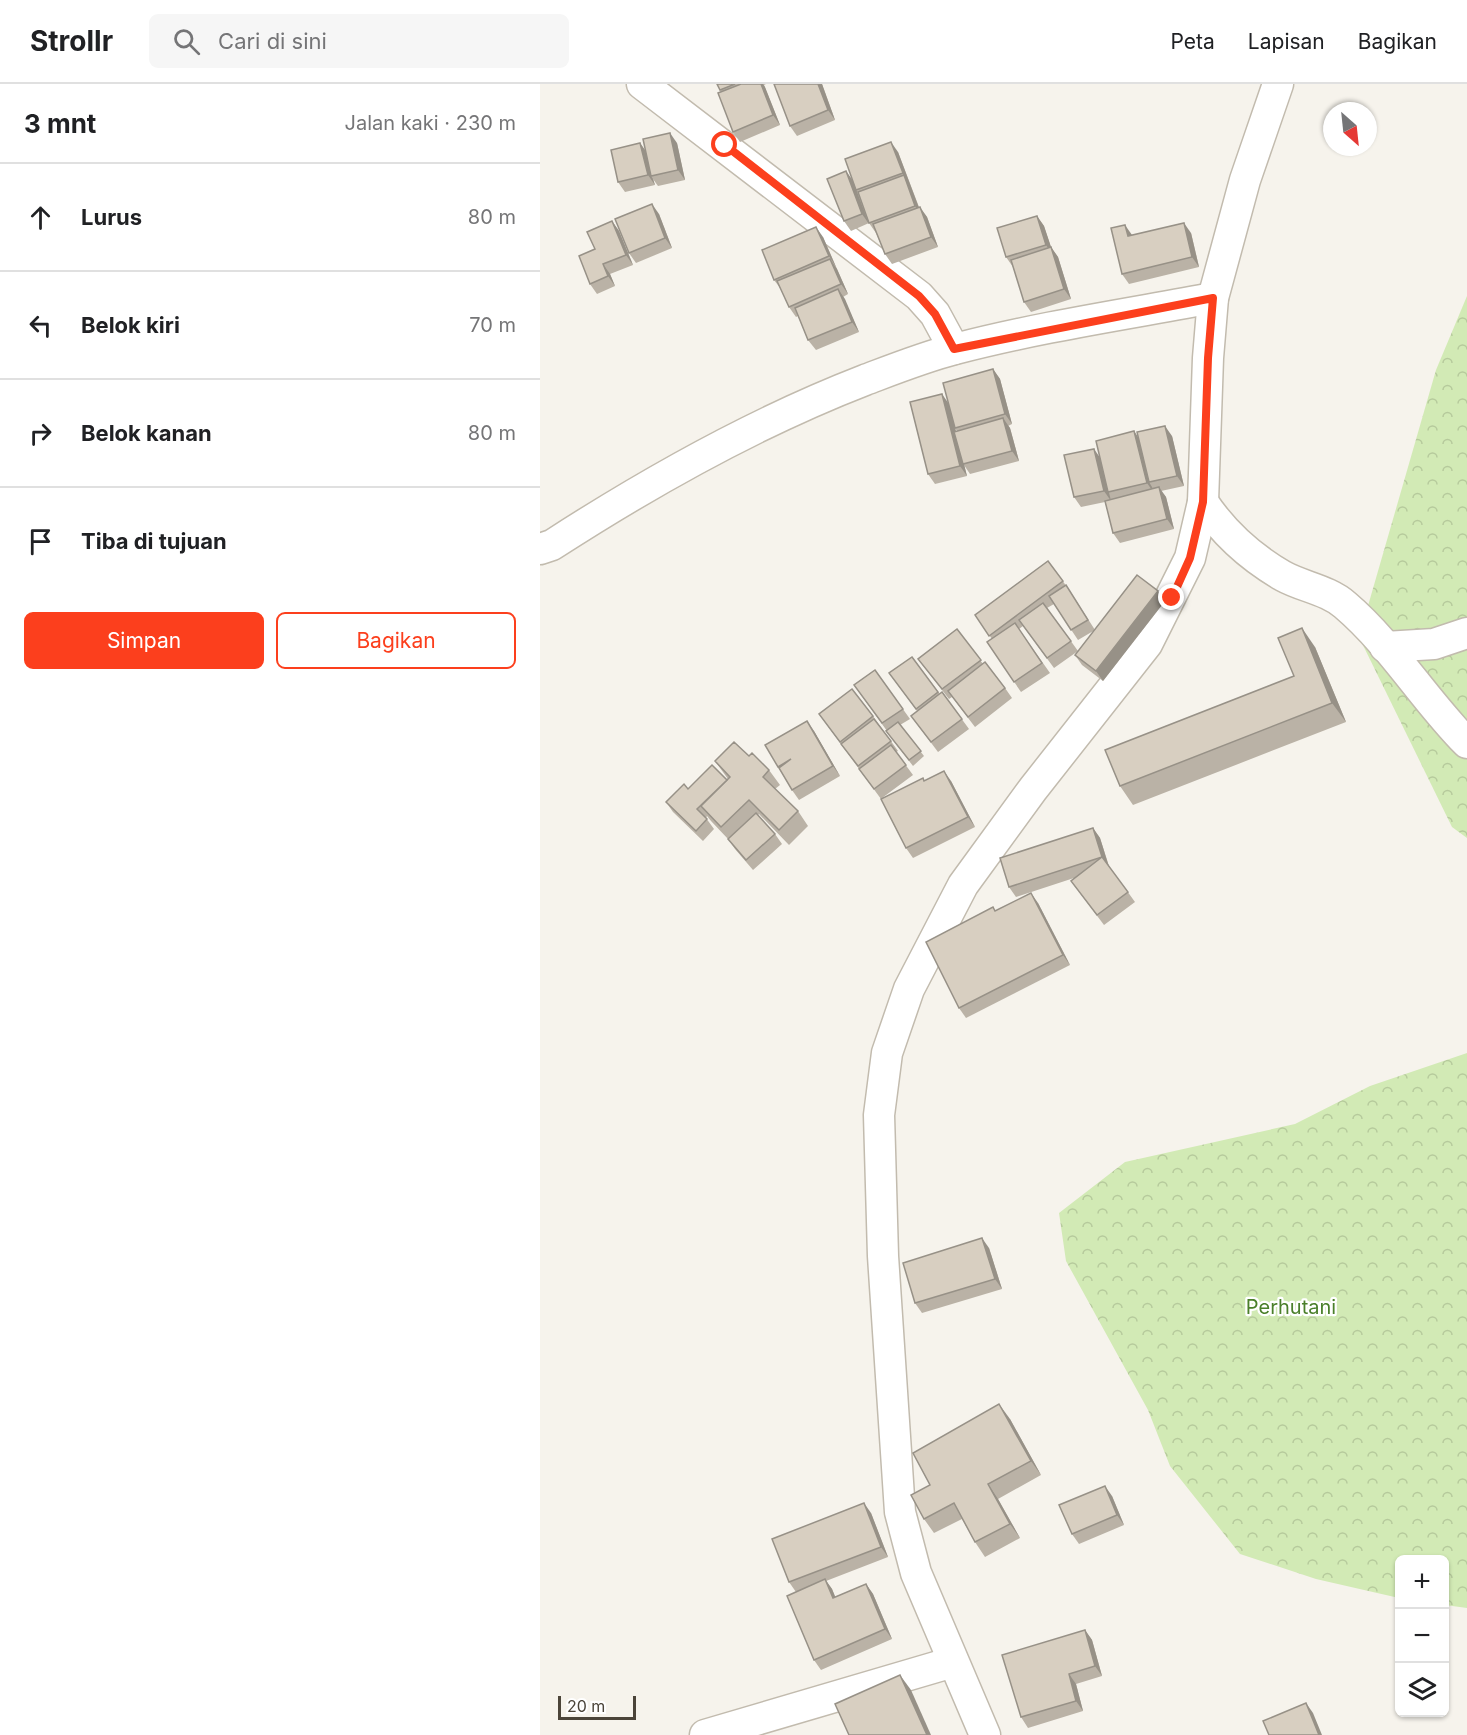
<!DOCTYPE html>
<html lang="id">
<meta charset="utf-8">
<style>
:root{--surface:#fff;--page:#f6f6f6;--text:#202124;--muted:#757577;--line:#e0e0e0;--accent:#fc3f1d}
body{margin:0;font-family:Inter,sans-serif;background:var(--page);color:var(--text)}
.controls{position:absolute;right:18px;bottom:18px;display:grid;overflow:hidden;border-radius:9px;box-shadow:0 2px 4px #0004}
.controls button{width:54px;height:54px;display:grid;place-items:center;padding:0;border:0;border-bottom:2px solid var(--line);background:var(--surface);color:var(--text);font:30px sans-serif}
.compass{position:absolute;left:783px;top:18px;width:54px;height:54px;border-radius:50%;background:var(--surface);box-shadow:0 2px 4px #0004;rotate:153deg}
.scale{position:absolute;left:18px;bottom:15px;width:78px;box-sizing:border-box;padding-left:6px;border:3px solid #4b4439;border-top:0;font-size:16px;line-height:21px;white-space:nowrap;color:#4b4439;-webkit-text-stroke:4px #fff;paint-order:stroke}
.stop{position:absolute;width:18px;height:18px;margin:-14px;border:4px solid #fc3f1d;border-radius:50%;background:#fff}
.stop.end{background:#fc3f1d;border-color:#fff;box-shadow:0 2px 6px #0008}
.list{margin:0;padding:0;list-style:none}
h2{display:flex;justify-content:space-between;align-items:center;height:78px;margin:0;padding:0 24px;font-size:26px}
h2 small{font-size:20px;font-weight:400;color:var(--muted)}
.list li{display:grid;grid-template-columns:39px 1fr auto;gap:18px;align-items:center;box-sizing:border-box;height:108px;padding:0 24px;border-top:2px solid var(--line)}
.list b{display:block;font-size:22px;white-space:nowrap}
.list em{font-size:20px;font-style:normal;color:var(--muted)}
.actions{display:flex;gap:12px;padding:18px 24px}
.actions a{flex:1;padding:14px 0;border:2px solid var(--accent);border-radius:9px;text-align:center;font-size:21px;color:var(--accent)}
.actions .main{background:var(--accent);color:#fff}
.icon{flex:none;width:33px;height:33px;fill:none;stroke:currentColor;stroke-width:2;stroke-linecap:round;stroke-linejoin:round}
.map{position:relative;flex:none;width:927px;height:1651px;overflow:hidden}
header{display:flex;align-items:center;gap:36px;box-sizing:border-box;height:84px;padding:0 30px;background:var(--surface);border-bottom:2px solid var(--line)}
header strong{font-size:28px}
nav{display:flex;gap:33px;margin-inline-start:auto;font-size:21px}
.search{width:420px;height:54px;background:var(--page);display:flex;align-items:center;gap:15px;box-sizing:border-box;padding:0 21px;border-radius:9px;color:var(--muted);font-size:22px}
main{display:flex}
aside{flex:1;background:var(--surface)}
.map>svg:first-child{display:block}
</style>
<header>
<strong>Strollr</strong>
<div class="search"><svg class="icon" aria-label="search" viewBox="0 0 24 24"><circle cx="10" cy="10" r="6"/><path d="M15 15l6 6"/></svg>Cari di sini</div>
<nav><a>Peta</a><a>Lapisan</a><a>Bagikan</a></nav>
</header>
<main>
<aside>
<h2>3 mnt<small>Jalan kaki · 230 m</small></h2>
<ul class="list">
<li><svg class="icon" aria-label="ahead" viewBox="0 0 24 24"><path d="M12 20V5M6 11l6-6 6 6"/></svg><div><b>Lurus</b></div><em>80 m</em></li>
<li><svg class="icon" aria-label="left" viewBox="0 0 24 24"><path d="M17 20v-9H6M10 6l-5 5 5 5"/></svg><div><b>Belok kiri</b></div><em>70 m</em></li>
<li><svg class="icon" aria-label="right" viewBox="0 0 24 24"><path d="M7 20v-9h11M14 6l5 5-5 5"/></svg><div><b>Belok kanan</b></div><em>80 m</em></li>
<li><svg class="icon" aria-label="arrive" viewBox="0 0 24 24"><path d="M6 21V4h12l-3 4 3 4H6"/></svg><div><b>Tiba di tujuan</b></div></li>
</ul>
<div class="actions"><a class="main">Simpan</a><a>Bagikan</a></div>
</aside>
<div class="map">
<svg width="927" height="1651" viewBox="0 0 927 1651">
<defs>
<pattern id="forest-crowns" width="20" height="18" patternUnits="userSpaceOnUse" patternTransform="scale(1.5)"><rect width="20" height="18" fill="#d2eab5"/><path d="M2 6a3 3 0 1 1 6 0M12 15a3 3 0 1 1 6 0" fill="none" stroke="#b6ca9c"/></pattern>
</defs>
<rect width="100%" height="100%" fill="#f6f3ec"/>
<!-- forest -->
<g fill="url(#forest-crowns)">
<polygon points="927,212 927,754 912,743 819,553 896,286"/>
<polygon points="927,969 927,1524 905,1521 904,1476 860,1476 859,1514 776,1495 700,1470 630,1382 608,1326 526,1177 519,1129 585,1078 755,1040 830,1002"/>
</g>
<g fill="none" stroke-linecap="round" stroke-linejoin="round">
<defs>
<g id="minor">
<polyline points="102,0 379,212 395,230 414,265"/>
<path d="M 663,418 C 683,448 712,474 743,492 C 763,503 788,506 805,521 C 852,561 884,616 927,659"/>
<path d="M 0,465 L 12,461 C 111,397 214,339 325,296 C 354,285 384,273 415,265 C 499,243 587,230 673,214"/>
<polyline points="845,563 894,560 927,549"/>
<polyline points="165,1651 413,1578"/>
<polyline points="445,1651 376,1489 360,1428 343,1172 339,1031 347,969 369,905 423,801 493,705 607,560 650,474 663,418 668,274 673,214 705,96 738,0"/>
</g>
</defs>
<!-- minor casing -->
<use href="#minor" stroke="#c2bbae" stroke-width="33"/>
<!-- minor -->
<use href="#minor" stroke="#fff" stroke-width="30"/>
</g>
<!-- wall -->
<g fill="#bab2a6">
<polygon points="177,0 226,0 224,1 240,41 200,58 193,48 181,8"/>
<polygon points="282,0 295,36 257,52 250,42"/>
<polygon points="100,59 105,66 137,59 145,96 118,102 113,95 115,101 85,108 78,98"/>
<polygon points="358,68 379,123 387,133 398,163 352,180 345,170 336,149 329,139 311,147 304,137 306,87 313,97 329,138 316,106"/>
<polygon points="119,130 132,164 96,179 89,169"/>
<polygon points="497,132 504,142 511,163 518,173 531,215 491,228 484,218 473,183 466,173"/>
<polygon points="72,137 79,147 93,181 70,190 75,202 57,210 50,200 55,165"/>
<polygon points="651,149 659,183 589,200 582,190 592,151"/>
<polygon points="283,153 308,210 303,213 319,248 276,266 268,256 258,232 256,233 249,223 241,205 234,196"/>
<polygon points="453,285 460,295 472,340 468,342 470,344 479,377 430,390 424,381 427,392 395,400 388,390 409,320 416,347 417,347 415,344"/>
<polygon points="594,347 598,353 632,352 644,402 621,407 626,413 634,445 580,459 573,449 565,418 541,423 534,413 559,372"/>
<polygon points="508,477 530,507 555,546 538,556 514,520 507,524 538,567 514,584 483,542 479,545 510,589 481,608 447,558 452,555 435,531"/>
<polygon points="625,517 563,597 542,581 535,571"/>
<polygon points="417,545 443,580 465,604 472,614 435,643 412,613 409,615 378,575"/>
<polygon points="775,563 806,638 593,721 580,702 754,592"/>
<polygon points="372,573 400,610 402,608 429,645 398,668 371,632 377,627 349,589"/>
<polygon points="335,586 370,635 360,641 384,672 373,682 350,652 347,647 314,601"/>
<polygon points="279,630 333,632 358,667 356,668 373,691 342,714 385,696 411,697 435,743 373,774 366,764 341,715"/>
<polygon points="274,647 300,692 259,716 252,706 225,661"/>
<polygon points="209,672 229,686 240,701 235,705 258,727 268,742 249,761 219,730 218,731 235,750 242,760 213,786 195,765 188,755 171,737 167,732 166,734 174,745 163,757 133,728 126,718 148,705 187,696 188,695 175,677"/>
<polygon points="553,744 560,754 569,782 595,818 564,841 531,797 534,794 476,813 469,803"/>
<polygon points="498,819 530,881 426,934 419,924 455,827"/>
<polygon points="449,1164 462,1205 382,1229 375,1219"/>
<polygon points="470,1335 501,1391 458,1415 480,1454 445,1473 435,1458 422,1435 394,1449 384,1435 390,1401"/>
<polygon points="572,1412 584,1441 539,1460 532,1450"/>
<polygon points="331,1429 348,1473 286,1497 292,1505 295,1513 326,1500 333,1510 352,1555 281,1586 274,1576 256,1508 249,1498"/>
<polygon points="545,1546 552,1556 562,1592 536,1600 543,1627 488,1644 481,1633"/>
</g>
<!-- shaded-wall -->
<g fill="#979187">
<polygon points="221,0 223,0 225,3 240,41 233,31"/>
<polygon points="278,0 282,0 295,36 288,26"/>
<polygon points="130,49 137,59 145,96 138,86"/>
<polygon points="351,58 358,68 382,132 375,122"/>
<polygon points="100,59 107,69 111,92 113,95 115,101 108,91"/>
<polygon points="306,87 313,97 329,140 322,130"/>
<polygon points="112,120 119,130 132,164 125,154"/>
<polygon points="380,123 387,133 398,163 391,153"/>
<polygon points="497,132 504,142 511,163 518,173 531,215 524,205 513,171 506,161"/>
<polygon points="72,137 79,147 93,181 86,171"/>
<polygon points="644,139 651,149 659,183 652,173"/>
<polygon points="585,141 592,151 588,152"/>
<polygon points="276,143 283,153 296,183 289,172"/>
<polygon points="290,175 297,185 308,210 301,200"/>
<polygon points="63,180 70,190 75,202 68,192"/>
<polygon points="298,205 305,215 319,248 312,238"/>
<polygon points="453,285 460,295 472,340 465,330"/>
<polygon points="402,310 409,320 427,392 420,382"/>
<polygon points="463,334 470,344 479,377 472,367"/>
<polygon points="625,342 632,352 644,402 637,392"/>
<polygon points="594,347 601,358 609,398 612,403 614,409 607,399"/>
<polygon points="554,365 561,375 571,417 564,407"/>
<polygon points="619,403 626,413 634,445 627,435"/>
<polygon points="618,507 625,517 563,597 556,587"/>
<polygon points="762,544 775,563 806,638 792,619"/>
<polygon points="267,637 274,647 300,692 293,682"/>
<polygon points="404,687 411,697 435,743 428,733"/>
<polygon points="553,744 560,754 569,783 562,773"/>
<polygon points="491,809 498,819 530,881 523,871"/>
<polygon points="442,1154 449,1164 462,1205 455,1195"/>
<polygon points="459,1320 470,1335 501,1391 491,1377"/>
<polygon points="448,1400 458,1415 480,1454 470,1440"/>
<polygon points="565,1402 572,1412 584,1441 577,1431"/>
<polygon points="324,1419 331,1429 348,1473 341,1463"/>
<polygon points="285,1495 292,1505 300,1524 293,1514"/>
<polygon points="326,1500 333,1510 352,1555 345,1545"/>
<polygon points="545,1546 552,1556 562,1592 555,1582"/>
<polygon points="529,1590 536,1600 543,1627 536,1617"/>
<polygon points="360,1591 371,1606 391,1651 387,1651"/>
<polygon points="766,1619 773,1629 782,1651 779,1651"/>
</g>
<!-- building -->
<g fill="#d8cfc1" stroke="#979187" stroke-width="1.5">
<polygon points="177,0 195,0 180,6"/>
<polygon points="201,0 221,0 233,31 193,48 178,9"/>
<polygon points="234,0 278,0 288,26 250,42"/>
<polygon points="130,49 138,86 111,92 103,55"/>
<polygon points="351,58 363,89 316,106 305,75"/>
<polygon points="100,59 108,91 78,98 71,66"/>
<polygon points="306,87 322,130 304,137 287,95"/>
<polygon points="364,91 375,122 329,139 318,108"/>
<polygon points="112,120 125,154 89,169 75,135"/>
<polygon points="380,123 391,153 345,170 333,140"/>
<polygon points="497,132 506,161 466,173 457,144"/>
<polygon points="72,137 86,171 63,180 68,192 50,200 39,172 55,165 47,148"/>
<polygon points="644,139 652,173 582,190 571,144 585,141 588,152"/>
<polygon points="276,143 289,172 234,196 222,166"/>
<polygon points="511,163 524,205 484,218 471,176"/>
<polygon points="290,175 301,200 249,223 237,197"/>
<polygon points="298,205 312,238 268,256 255,224"/>
<polygon points="453,285 465,330 415,344 403,299"/>
<polygon points="402,310 420,382 388,390 370,318"/>
<polygon points="463,334 472,367 423,380 414,348"/>
<polygon points="625,342 637,392 609,398 597,348"/>
<polygon points="594,347 607,399 568,408 556,357"/>
<polygon points="554,365 564,407 534,413 524,371"/>
<polygon points="619,403 627,435 573,449 565,417"/>
<polygon points="508,477 523,497 449,552 435,531"/>
<polygon points="597,491 618,507 556,587 535,571"/>
<polygon points="526,501 548,536 531,546 509,512"/>
<polygon points="503,519 531,557 507,574 479,536"/>
<polygon points="475,539 502,579 474,598 447,558"/>
<polygon points="762,544 792,619 580,702 565,666 754,592 738,554"/>
<polygon points="417,545 441,576 402,605 378,575"/>
<polygon points="372,573 398,608 376,625 349,589"/>
<polygon points="445,578 465,604 428,633 408,607"/>
<polygon points="335,586 363,625 342,639 314,601"/>
<polygon points="312,605 333,632 300,658 279,630"/>
<polygon points="402,608 422,635 391,658 371,632"/>
<polygon points="334,635 351,657 318,682 301,660"/>
<polygon points="267,637 293,682 252,706 239,684 251,675 238,683 225,661"/>
<polygon points="358,638 381,667 369,676 346,647"/>
<polygon points="194,658 209,672 212,669 229,686 223,693 258,727 239,746 209,716 181,743 161,722 190,693 175,677"/>
<polygon points="351,661 366,681 334,705 319,685"/>
<polygon points="172,681 187,696 157,725 167,735 156,747 126,718 144,700 148,705"/>
<polygon points="404,687 428,733 366,764 341,715 383,694 384,697"/>
<polygon points="216,729 235,750 206,776 188,755"/>
<polygon points="553,744 562,773 588,808 557,831 531,797 562,773 469,803 460,774"/>
<polygon points="491,809 523,871 419,924 386,858 453,823 455,827"/>
<polygon points="442,1154 455,1195 375,1219 363,1179"/>
<polygon points="459,1320 491,1377 448,1400 470,1440 435,1458 414,1419 384,1435 371,1411 390,1401 373,1369"/>
<polygon points="565,1402 577,1431 532,1450 519,1421"/>
<polygon points="324,1419 341,1463 249,1498 232,1455"/>
<polygon points="285,1495 293,1514 326,1500 345,1545 274,1576 247,1512"/>
<polygon points="545,1546 555,1582 529,1590 536,1617 481,1633 462,1571"/>
<polygon points="360,1591 387,1651 309,1651 295,1620"/>
<polygon points="766,1619 779,1651 729,1651 723,1637"/>
</g>
<g fill="none" stroke-linecap="round" stroke-linejoin="round">
<!-- route -->
<polyline stroke="#fc3f1d" stroke-width="8" points="185,61 379,212 395,230 414,265 673,214 668,274 663,418 650,474 632,514"/>
</g>
<g text-anchor="middle" dominant-baseline="central" stroke-width="4.5" stroke-linejoin="round" paint-order="stroke">
<!-- park labels -->
<g font-size="20" fill="#4a7f2a" stroke="#fff">
<text x="751" y="1223">Perhutani</text>
</g>
</g>
</svg>
<div class="controls">
<button>+</button>
<button>−</button>
<button><svg class="icon" aria-label="layers" viewBox="0 0 24 24"><path d="M12 4l9 5-9 5-9-5zM3 14l9 5 9-5"/></svg></button>
</div>
<svg class="compass" viewBox="-18 -18 36 36"><path d="M0-13l5 13h-10z" fill="#e53935"/><path d="M0 13l5-13h-10z" fill="#757577"/></svg>
<div class="scale">20 m</div>
<div class="stop" style="left:185px;top:61px"></div>
<div class="stop end" style="left:632px;top:514px"></div>
</div>
</main>
